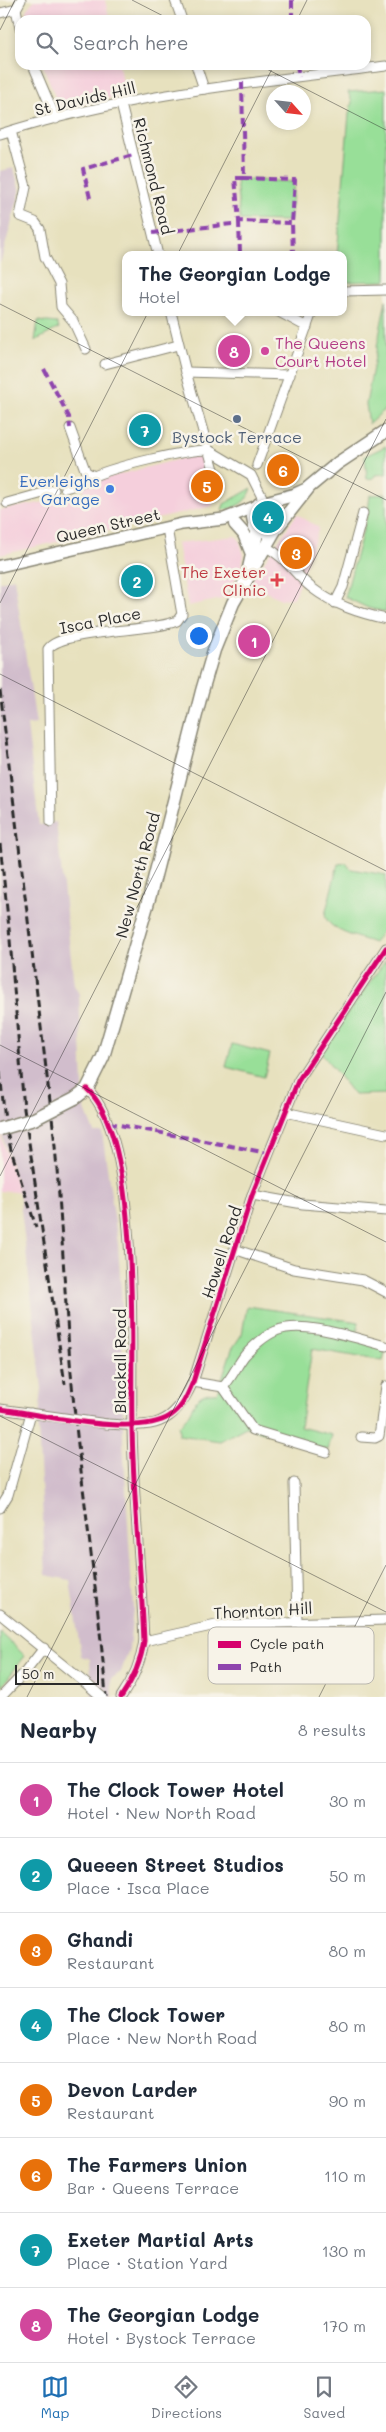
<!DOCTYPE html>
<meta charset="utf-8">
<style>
:root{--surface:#fff;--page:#f6f6f7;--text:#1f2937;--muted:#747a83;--line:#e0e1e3;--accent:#1f6fb2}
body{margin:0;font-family:Mali,sans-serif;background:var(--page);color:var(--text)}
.compass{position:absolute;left:266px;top:85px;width:45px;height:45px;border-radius:50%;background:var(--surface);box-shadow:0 2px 8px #0003;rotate:117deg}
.scale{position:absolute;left:15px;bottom:12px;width:84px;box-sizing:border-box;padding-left:5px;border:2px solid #2b2b2b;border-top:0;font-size:14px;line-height:18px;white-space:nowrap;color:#2b2b2b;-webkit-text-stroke:4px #f7f3e8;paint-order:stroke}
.you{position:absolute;left:198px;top:635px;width:18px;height:18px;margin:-12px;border:4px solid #fff;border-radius:50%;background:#1a73e8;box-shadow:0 0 0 8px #1a73e833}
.badge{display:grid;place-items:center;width:32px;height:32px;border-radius:50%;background:var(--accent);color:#fff;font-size:16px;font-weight:700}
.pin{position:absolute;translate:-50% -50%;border:2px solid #fff;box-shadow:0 1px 5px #0006}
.popup{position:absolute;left:122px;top:251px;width:225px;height:65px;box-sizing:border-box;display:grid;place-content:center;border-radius:10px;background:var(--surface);filter:drop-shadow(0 1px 4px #0005);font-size:16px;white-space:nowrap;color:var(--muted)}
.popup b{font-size:19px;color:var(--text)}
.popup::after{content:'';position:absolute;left:50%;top:100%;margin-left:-10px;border:10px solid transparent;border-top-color:var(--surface)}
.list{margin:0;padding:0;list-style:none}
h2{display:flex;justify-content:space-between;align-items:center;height:65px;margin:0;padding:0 20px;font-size:21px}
h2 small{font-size:16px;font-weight:400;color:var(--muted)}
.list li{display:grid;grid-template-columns:32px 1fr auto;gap:15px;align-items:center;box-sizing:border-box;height:75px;padding:0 20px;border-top:1px solid var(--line)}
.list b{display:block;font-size:19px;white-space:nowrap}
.list p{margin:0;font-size:16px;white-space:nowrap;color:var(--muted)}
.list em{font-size:16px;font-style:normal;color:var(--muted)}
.icon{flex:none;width:28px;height:28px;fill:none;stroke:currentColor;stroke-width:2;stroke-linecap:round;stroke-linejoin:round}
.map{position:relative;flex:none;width:386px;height:1697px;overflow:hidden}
.search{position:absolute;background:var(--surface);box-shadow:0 2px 8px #0003;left:15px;right:15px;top:15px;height:55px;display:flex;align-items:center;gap:12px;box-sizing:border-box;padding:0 18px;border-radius:15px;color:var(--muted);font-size:19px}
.sheet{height:665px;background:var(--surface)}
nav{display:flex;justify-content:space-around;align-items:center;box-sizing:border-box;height:70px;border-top:1px solid var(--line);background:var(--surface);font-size:14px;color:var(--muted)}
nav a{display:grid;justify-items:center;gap:2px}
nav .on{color:var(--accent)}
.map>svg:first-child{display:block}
</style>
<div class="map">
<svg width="386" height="1697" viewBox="0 0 386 1697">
<rect width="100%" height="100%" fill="#f7f3e8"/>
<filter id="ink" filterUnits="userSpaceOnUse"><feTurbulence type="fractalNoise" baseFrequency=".02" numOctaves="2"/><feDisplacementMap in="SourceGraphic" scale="10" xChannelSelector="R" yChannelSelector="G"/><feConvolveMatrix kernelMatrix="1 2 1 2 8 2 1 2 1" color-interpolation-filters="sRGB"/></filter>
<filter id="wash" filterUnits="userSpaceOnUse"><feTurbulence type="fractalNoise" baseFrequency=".0096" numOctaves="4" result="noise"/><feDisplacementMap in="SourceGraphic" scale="20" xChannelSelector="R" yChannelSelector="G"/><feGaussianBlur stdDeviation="1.12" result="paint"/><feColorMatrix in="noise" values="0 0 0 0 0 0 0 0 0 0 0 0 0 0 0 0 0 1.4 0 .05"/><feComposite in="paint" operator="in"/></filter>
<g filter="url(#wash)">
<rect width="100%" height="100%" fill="#e7e1be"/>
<!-- built -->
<g fill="#f5cfdc">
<polygon points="34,0 105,0 110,20 27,20 26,10"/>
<polygon points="43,65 119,65 126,94 60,110"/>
<polygon points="203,453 213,506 0,555 0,510 85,495 82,484"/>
<polygon points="297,514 319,528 294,598 281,599 249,584"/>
<polygon points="235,536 239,539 244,555 241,571 222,599 188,606 177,543"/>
<polygon points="0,1136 1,1136 19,1192 0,1191"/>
</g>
<!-- industrial -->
<g fill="#d1bdcc">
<polygon points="14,168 20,192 0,264 0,171"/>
<polygon points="14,578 36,724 27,725 39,825 56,822 74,985 79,994 84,1107 94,1132 102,1132 118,1244 122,1307 123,1441 133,1608 129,1649 121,1672 111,1679 112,1697 92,1697 90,1659 81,1656 70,1580 46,1575 38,1428 42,1388 19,1192 0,1127 0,582"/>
</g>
<!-- green -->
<g fill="#98df98" stroke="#628562">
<polygon points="386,89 386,281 343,282 343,255 337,255 349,114 352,102 348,92"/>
<polygon points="236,179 294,182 290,221 240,220"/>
<polygon points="386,300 386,408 369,424 366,404"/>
<polygon points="38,321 57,323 59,328 35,341"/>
<polygon points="386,446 386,474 375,475 374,478 367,479 365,456"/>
<path d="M 252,488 C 248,502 235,509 222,510 L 224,504 Z"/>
<polygon points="386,494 386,612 368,608 345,597 368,512 370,495"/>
<path d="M 347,863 L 351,869 L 386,875 L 386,926 L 374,943 C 359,937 329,932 325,915 L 338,864 Z"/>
<polygon points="386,960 386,1094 354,1095 320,1051"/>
<polygon points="232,1044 270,1054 264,1077 226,1067"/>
<path d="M 247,1306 L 359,1322 L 356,1341 L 381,1346 L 385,1353 L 383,1361 L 312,1349 L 300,1427 L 332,1435 L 328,1450 L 246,1427 L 220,1441 L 179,1435 L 179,1426 C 196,1411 191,1391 217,1393 L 232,1349 L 242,1334 Z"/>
<polygon points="0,1632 25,1656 0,1688"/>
</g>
</g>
<g filter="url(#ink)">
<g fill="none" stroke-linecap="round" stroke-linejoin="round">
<defs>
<g id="minor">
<polyline points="175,0 182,20"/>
<polyline points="0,13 16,9"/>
<polyline points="20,28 16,9 21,0"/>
<polyline points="33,65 56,119"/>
<polyline points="196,65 204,89"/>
<polyline points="121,104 158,255"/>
<polyline points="11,131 26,187 20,216 35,222 40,229 45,257 59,284 61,307 73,321 86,349"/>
<path d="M 0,134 C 125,94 257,82 386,66"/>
<polyline points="343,291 386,290"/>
<polyline points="171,312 186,372 219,487"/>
<polyline points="279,312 307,327"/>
<polyline points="105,364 178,345"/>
<polyline points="186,372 290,375"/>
<polyline points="70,428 84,467 86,472 94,476"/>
<polyline points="209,450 251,475 264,501"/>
<polyline points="257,465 312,312"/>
<path d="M 65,488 C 77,485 84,481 94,476 C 118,466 183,450 209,450"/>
<polyline points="7,503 54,490"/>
<path d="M 266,547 C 286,557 295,575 312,588 C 334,605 359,613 386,619"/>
<polyline points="335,603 343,587 363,513"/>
<path d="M 51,822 L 48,649 C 62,629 153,632 177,621 L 182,614 L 181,609 L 167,528"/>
<path d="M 87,1089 C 142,1139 130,1351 132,1425 C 133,1497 141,1569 144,1641 C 141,1662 133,1680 121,1697"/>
<polyline points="285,1112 386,1134"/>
<polyline points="252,1195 303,1204 386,1211"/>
<polyline points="234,1249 294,1269 363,1280 386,1292"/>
<path d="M 193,1382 L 223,1387 C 232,1378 237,1365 245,1355 C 254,1346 264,1336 276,1331 C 303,1319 357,1339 386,1346"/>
<polyline points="223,1387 253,1430 326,1452"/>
<polyline points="0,1409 43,1415"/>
<path d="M 107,1424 C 154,1427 172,1428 193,1382 L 252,1195 L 298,1081 L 386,948"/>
<polyline points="361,1437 375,1438 379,1436 386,1386"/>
<polyline points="294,1483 297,1622"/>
<polyline points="0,1508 8,1495 31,1413"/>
<polyline points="0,1614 89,1686"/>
<polyline points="144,1641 216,1625 386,1620"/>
<polyline points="1,1697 26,1671 44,1648"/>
</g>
<polyline id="tertiary" points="0,566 182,524 224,519 257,506"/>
<g id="secondary">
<polyline points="235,524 244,534 252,554"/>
<polyline points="275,530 263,531 255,527 253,517 259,504 294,495 305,490"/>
<polyline points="249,568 258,529"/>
<polyline points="75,1098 87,1089 103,1057 150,895 202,691 214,650 233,603 275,530 309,487 338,463 386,431"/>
</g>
</defs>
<!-- minor casing -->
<use href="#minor" stroke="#898674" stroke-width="11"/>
<!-- tertiary casing -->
<use href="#tertiary" stroke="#898674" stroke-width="14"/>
<!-- secondary casing -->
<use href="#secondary" stroke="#898674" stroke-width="15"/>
<!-- minor -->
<use href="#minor" stroke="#fff" stroke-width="9"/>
<!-- tertiary -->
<use href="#tertiary" stroke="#fff" stroke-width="11"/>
<!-- secondary -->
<use href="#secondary" stroke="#fff" stroke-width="12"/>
<!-- rail -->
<g stroke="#2b2b2b" stroke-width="3" stroke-dasharray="8 4" stroke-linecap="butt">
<path d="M 0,690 L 53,1126 C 62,1212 64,1298 72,1384 C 81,1488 98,1592 106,1697"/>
<polyline points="0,844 9,928 24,1109 65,1384"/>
<polyline points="0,1072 5,1121 11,1150 36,1227"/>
</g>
<defs>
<g id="minor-bridge">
<polyline points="43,1415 107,1424"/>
<polyline points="89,1686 102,1697"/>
</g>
<polyline id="secondary-bridge" points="0,1129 34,1119 75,1098"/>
</defs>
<!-- minor-bridge casing -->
<use href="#minor-bridge" stroke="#898674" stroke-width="11" stroke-linecap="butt"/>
<!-- secondary-bridge casing -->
<use href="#secondary-bridge" stroke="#898674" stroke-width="15" stroke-linecap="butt"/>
<!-- minor-bridge -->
<use href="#minor-bridge" stroke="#fff" stroke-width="9"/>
<!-- secondary-bridge -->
<use href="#secondary-bridge" stroke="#fff" stroke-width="12"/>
<!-- quiet -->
<g stroke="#8e44ad" stroke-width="4" stroke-dasharray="8 4" stroke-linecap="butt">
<polyline points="292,20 292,0"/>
<polyline points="297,65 299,77"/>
<polyline points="242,82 244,178 295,180 292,223 293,255"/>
<polyline points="244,178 235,178 239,221 292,223"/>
<polyline points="90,198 83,169 133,155"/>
<polyline points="239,221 240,255"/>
<polyline points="153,233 232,224"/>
<polyline points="44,369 69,417 70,428"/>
<polyline points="109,1123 268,1153"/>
</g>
<defs>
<g id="cycleway">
<path d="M 87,1089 C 142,1139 130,1351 132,1425 C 133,1497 141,1569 144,1641 C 141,1662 133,1680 121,1697"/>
<path d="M 0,1409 C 41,1414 136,1438 170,1416 C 183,1408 187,1395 193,1382 L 252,1195 L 298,1081 L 386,948"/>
</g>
</defs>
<!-- cycleway casing -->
<use href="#cycleway" stroke="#f7f3e8" stroke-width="8"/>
<!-- cycleway -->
<use href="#cycleway" stroke="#d6006c" stroke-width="5"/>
</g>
</g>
<!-- ticks -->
<path fill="none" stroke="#2b2b2b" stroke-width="1" stroke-opacity="0.45" d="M 132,0 L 171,20M 297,20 L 307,0M 0,30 L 15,0M 259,65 L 386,130M 0,304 L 386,500M 0,603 L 274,65M 0,674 L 386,871M 0,1045 L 386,1242M 0,1176 L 386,419M 0,1416 L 386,1612M 27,1697 L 386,992M 319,1697 L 386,1565"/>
<!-- markers -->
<circle fill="#d1479c" stroke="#f7f3e8" stroke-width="2" cx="265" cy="351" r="5"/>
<circle fill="#5c6f8a" stroke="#f7f3e8" stroke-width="2" cx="237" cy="419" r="5"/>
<circle fill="#3f7fe0" stroke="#f7f3e8" stroke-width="2" cx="110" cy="489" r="5"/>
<path fill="#e0444e" stroke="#f7f3e8" stroke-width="2" d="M274.5 572.5h5v5h5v5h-5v5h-5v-5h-5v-5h5z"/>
<g text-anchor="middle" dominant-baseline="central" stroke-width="5" stroke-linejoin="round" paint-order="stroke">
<!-- street labels -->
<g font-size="16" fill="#2b2b2b" stroke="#f7f3e8">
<text transform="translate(85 98) rotate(-13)">St Davids Hill</text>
<text transform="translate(154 176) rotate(76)">Richmond Road</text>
<text transform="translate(108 525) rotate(-13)">Queen Street</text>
<text transform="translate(100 620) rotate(-11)">Isca Place</text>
<text transform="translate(137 875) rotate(-75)">New North Road</text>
<text transform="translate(221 1252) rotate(-72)">Howell Road</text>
<text transform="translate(119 1361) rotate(-90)">Blackall Road</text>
<text transform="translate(263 1610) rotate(-3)">Thornton Hill</text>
</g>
<!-- hotel labels -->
<g font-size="16" fill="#b23c85" stroke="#f7f3e8" text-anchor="start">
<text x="275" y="342">The Queens<tspan x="275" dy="18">Court Hotel</tspan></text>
</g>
<!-- service labels -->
<g font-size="16" fill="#4e5e75" stroke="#f7f3e8">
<text x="237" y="436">Bystock Terrace</text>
</g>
<!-- shop labels -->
<g font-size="16" fill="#366cbe" stroke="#f7f3e8" text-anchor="end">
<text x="100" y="480">Everleighs<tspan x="100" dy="18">Garage</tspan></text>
</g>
<!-- health labels -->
<g font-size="16" fill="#be3a42" stroke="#f7f3e8" text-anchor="end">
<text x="266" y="571">The Exeter<tspan x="266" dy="18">Clinic</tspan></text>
</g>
</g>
<!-- legend -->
<rect x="208" y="1627" width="166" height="57" rx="8" fill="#f7f3e8" stroke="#bab7af" stroke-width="1"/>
<rect x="218" y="1641" width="23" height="7" fill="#d6006c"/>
<rect x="218" y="1664" width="23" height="6" fill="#8e44ad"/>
<g font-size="14" fill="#2b2b2b">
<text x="250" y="1649">Cycle path</text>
<text x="250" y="1672">Path</text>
</g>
</svg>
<svg class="compass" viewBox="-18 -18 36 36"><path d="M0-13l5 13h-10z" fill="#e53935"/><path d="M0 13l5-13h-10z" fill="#747a83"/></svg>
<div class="scale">50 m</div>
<div class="you"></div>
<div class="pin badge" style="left:254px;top:641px;background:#d1479c">1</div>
<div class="pin badge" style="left:137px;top:581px;background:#0f9aa8">2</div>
<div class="pin badge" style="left:296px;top:553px;background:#e8710a">3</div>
<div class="pin badge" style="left:268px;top:517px;background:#0f9aa8">4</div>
<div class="pin badge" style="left:207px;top:486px;background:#e8710a">5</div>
<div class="pin badge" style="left:283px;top:470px;background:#e8710a">6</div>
<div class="pin badge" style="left:145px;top:430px;background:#0f9aa8">7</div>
<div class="pin badge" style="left:234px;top:351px;background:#d1479c">8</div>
<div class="popup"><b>The Georgian Lodge</b>Hotel</div>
<div class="search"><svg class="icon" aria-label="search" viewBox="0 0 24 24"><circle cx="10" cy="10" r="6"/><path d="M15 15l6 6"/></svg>Search here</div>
</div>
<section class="sheet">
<h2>Nearby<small>8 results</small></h2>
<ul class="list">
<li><span class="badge" style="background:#d1479c">1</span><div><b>The Clock Tower Hotel</b><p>Hotel · New North Road</p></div><em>30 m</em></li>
<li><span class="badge" style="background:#0f9aa8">2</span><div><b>Queeen Street Studios</b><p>Place · Isca Place</p></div><em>50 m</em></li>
<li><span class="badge" style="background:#e8710a">3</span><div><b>Ghandi</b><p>Restaurant</p></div><em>80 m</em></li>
<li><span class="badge" style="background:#0f9aa8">4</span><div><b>The Clock Tower</b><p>Place · New North Road</p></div><em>80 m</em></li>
<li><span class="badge" style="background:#e8710a">5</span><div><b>Devon Larder</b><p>Restaurant</p></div><em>90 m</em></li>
<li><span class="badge" style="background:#e8710a">6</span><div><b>The Farmers Union</b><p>Bar · Queens Terrace</p></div><em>110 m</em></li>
<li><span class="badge" style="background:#0f9aa8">7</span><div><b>Exeter Martial Arts</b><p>Place · Station Yard</p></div><em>130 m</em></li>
<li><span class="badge" style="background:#d1479c">8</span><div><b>The Georgian Lodge</b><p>Hotel · Bystock Terrace</p></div><em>170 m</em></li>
</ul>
</section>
<nav>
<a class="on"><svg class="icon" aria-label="map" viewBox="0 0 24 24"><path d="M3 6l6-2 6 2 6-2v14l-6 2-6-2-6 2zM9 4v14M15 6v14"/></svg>Map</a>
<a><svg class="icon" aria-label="directions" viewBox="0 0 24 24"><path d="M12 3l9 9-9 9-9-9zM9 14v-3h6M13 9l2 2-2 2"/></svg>Directions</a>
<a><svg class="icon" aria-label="saved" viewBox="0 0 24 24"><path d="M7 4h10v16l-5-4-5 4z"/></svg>Saved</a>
</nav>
